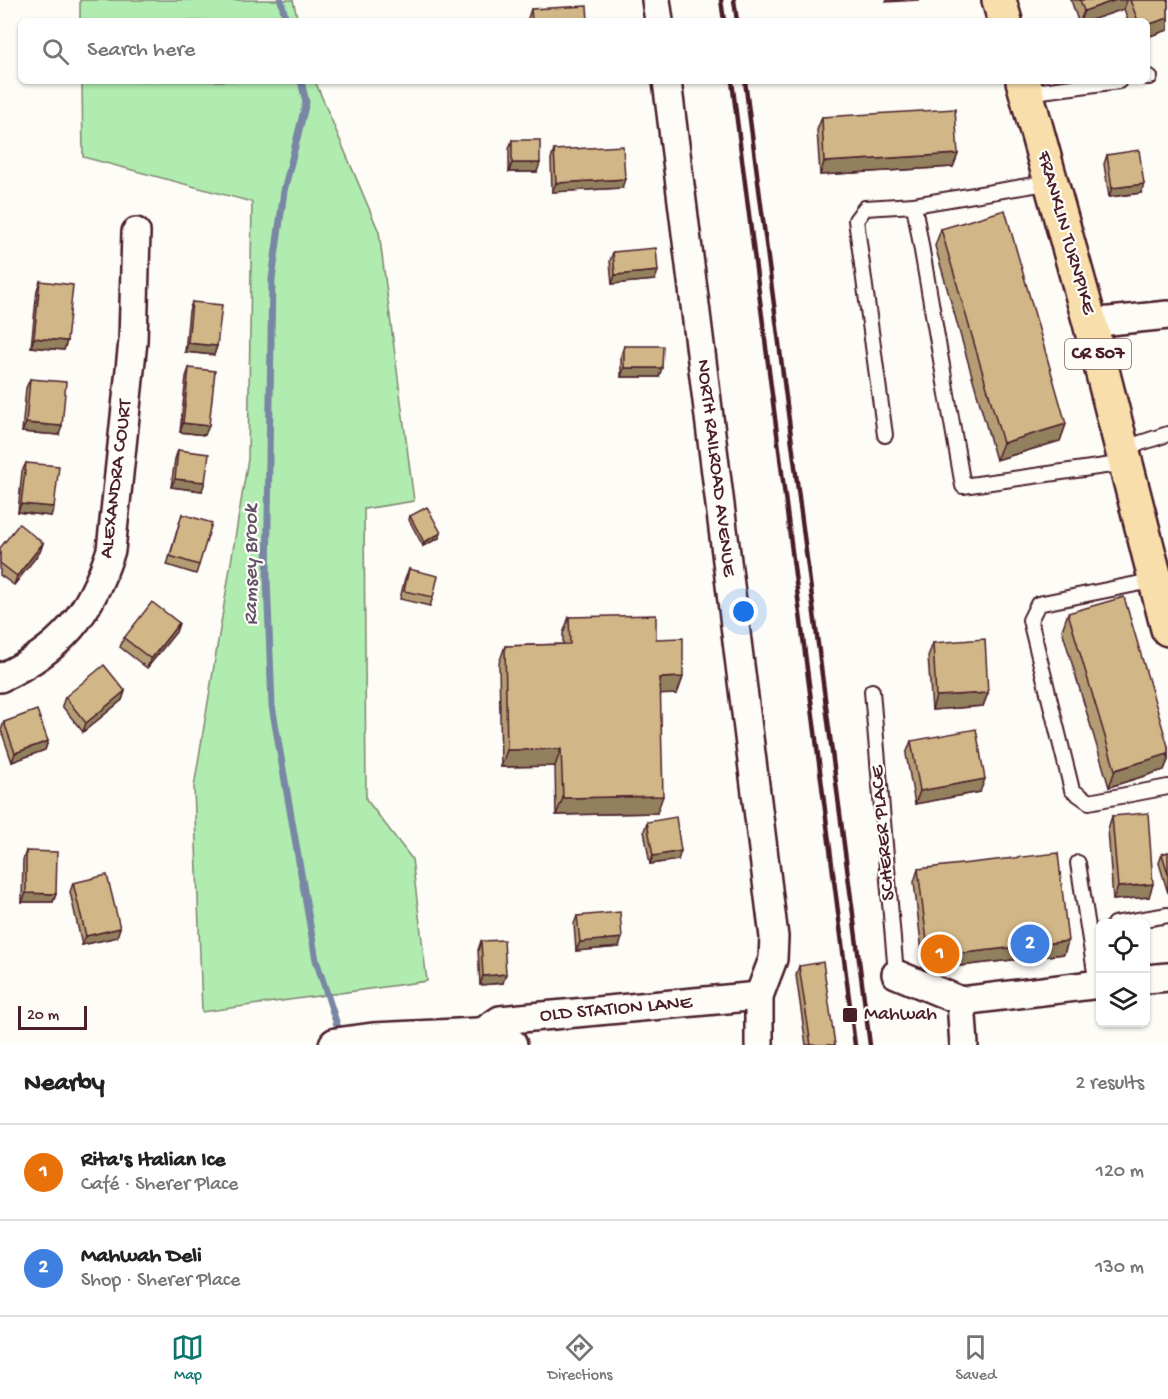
<!DOCTYPE html>
<meta charset="utf-8">
<style>
:root{--surface:#fff;--page:#f6f6f6;--text:#222;--muted:#767676;--line:#e0e0e0;--accent:#0f766e}
body{margin:0;font-family:"Gochi Hand",sans-serif;background:var(--page);color:var(--text)}
.controls{position:absolute;right:18px;bottom:18px;display:grid;overflow:hidden;border-radius:9px;box-shadow:0 2px 4px #0004}
.controls button{width:54px;height:54px;display:grid;place-items:center;padding:0;border:0;border-bottom:2px solid var(--line);background:var(--surface);color:var(--text);font:30px sans-serif}
.scale{position:absolute;left:18px;bottom:15px;width:69px;box-sizing:border-box;padding-left:6px;border:3px solid #4a1f2b;border-top:0;font-size:16px;line-height:21px;white-space:nowrap;color:#4a1f2b;-webkit-text-stroke:4px #fdfcf7;paint-order:stroke}
.you{position:absolute;left:744px;top:612px;width:21px;height:21px;margin:-15px;border:4px solid #fff;border-radius:50%;background:#1a73e8;box-shadow:0 0 0 9px #1a73e833}
.badge{display:grid;place-items:center;width:39px;height:39px;border-radius:50%;background:var(--accent);color:#fff;font-size:20px;font-weight:700}
.pin{position:absolute;translate:-50% -50%;border:3px solid #fff;box-shadow:0 2px 6px #0006}
.list{margin:0;padding:0;list-style:none}
h2{display:flex;justify-content:space-between;align-items:center;height:78px;margin:0;padding:0 24px;font-size:26px}
h2 small{font-size:20px;font-weight:400;color:var(--muted)}
.list li{display:grid;grid-template-columns:39px 1fr auto;gap:18px;align-items:center;box-sizing:border-box;height:96px;padding:0 24px;border-top:2px solid var(--line)}
.list b{display:block;font-size:22px;white-space:nowrap}
.list p{margin:0;font-size:20px;white-space:nowrap;color:var(--muted)}
.list em{font-size:20px;font-style:normal;color:var(--muted)}
.icon{flex:none;width:33px;height:33px;fill:none;stroke:currentColor;stroke-width:2;stroke-linecap:round;stroke-linejoin:round}
.map{position:relative;flex:none;width:1168px;height:1045px;overflow:hidden}
.search{position:absolute;background:var(--surface);box-shadow:0 2px 4px #0004;left:18px;right:18px;top:18px;height:66px;display:flex;align-items:center;gap:15px;box-sizing:border-box;padding:0 21px;border-radius:9px;color:var(--muted);font-size:22px}
.sheet{height:270px;background:var(--surface)}
nav{display:flex;justify-content:space-around;align-items:center;box-sizing:border-box;height:84px;border-top:2px solid var(--line);background:var(--surface);font-size:16px;color:var(--muted)}
nav a{display:grid;justify-items:center;gap:3px}
nav .on{color:var(--accent)}
.map>svg:first-child{display:block}
</style>
<div class="map">
<svg width="1168" height="1045" viewBox="0 0 1168 1045">
<rect width="100%" height="100%" fill="#fdfcf7"/>
<filter id="ink" filterUnits="userSpaceOnUse"><feTurbulence type="fractalNoise" baseFrequency=".0167" numOctaves="2"/><feDisplacementMap in="SourceGraphic" scale="12" xChannelSelector="R" yChannelSelector="G"/><feConvolveMatrix kernelMatrix="1 2 1 2 8 2 1 2 1" color-interpolation-filters="sRGB"/></filter>
<g filter="url(#ink)">
<!-- green -->
<g fill="#b0ebb0" stroke="#7d856e" stroke-width="1.5">
<polygon points="80,0 293,0 298,21 80,21"/>
<polygon points="82,81 315,81 379,232 414,501 364,509 366,799 412,859 427,981 202,1012 194,787 248,459 252,202 83,157"/>
</g>
<g fill="none" stroke-linecap="round" stroke-linejoin="round">
<!-- stream -->
<g stroke="#7986a4" stroke-width="7">
<polyline points="281,0 286,21"/>
<polyline points="301,81 306,102 284,191 272,279 267,579 272,706 316,960 341,1037"/>
</g>
<defs>
<g id="lane">
<polyline points="1147,77 1150,77"/>
<polyline points="1026,93 1119,81"/>
<polyline points="1052,182 914,205 963,486 1126,463"/>
<polyline points="885,435 856,220 865,208 914,205"/>
<polyline points="1122,449 1168,434"/>
<polyline points="1156,580 1038,604 1030,620 1072,790 1089,802 1168,787"/>
<polyline points="872,691 896,974"/>
<polyline points="1078,863 1097,985"/>
<polyline points="1114,924 1168,915"/>
</g>
<g id="street">
<polyline points="656,0 659,21"/>
<polyline points="667,81 774,937 773,959 759,996 759,1045"/>
<polyline points="1090,323 1168,315"/>
<path d="M 0,678 C 62,649 90,615 111,550 L 133,341 L 136,232"/>
<polyline points="896,974 961,1001 1100,984"/>
<polyline points="1146,979 1168,977"/>
<polyline points="961,1001 964,1045"/>
<polyline points="478,1035 500,1020 759,996"/>
</g>
<polyline id="secondary" points="336,1045 373,1040 478,1035 510,1045"/>
<g id="primary">
<polyline points="999,0 1005,21"/>
<polyline points="1023,81 1090,323 1168,629"/>
</g>
</defs>
<!-- lane casing -->
<use href="#lane" stroke="#4a1f2b" stroke-width="18"/>
<!-- street casing -->
<use href="#street" stroke="#4a1f2b" stroke-width="32"/>
<!-- secondary casing -->
<use href="#secondary" stroke="#4a1f2b" stroke-width="38"/>
<!-- primary casing -->
<use href="#primary" stroke="#4a1f2b" stroke-width="38"/>
<!-- lane -->
<use href="#lane" stroke="#fdfcf7" stroke-width="14"/>
<!-- street -->
<use href="#street" stroke="#fdfcf7" stroke-width="27"/>
<!-- secondary -->
<use href="#secondary" stroke="#fdfcf7" stroke-width="33"/>
<!-- primary -->
<use href="#primary" stroke="#f8deab" stroke-width="33"/>
<!-- rail -->
<g stroke="#4a1f2b" stroke-width="4.5">
<polyline points="721,0 724,21"/>
<polyline points="734,0 737,21"/>
<polyline points="732,81 855,1045"/>
<polyline points="745,81 870,1045"/>
</g>
</g>
<!-- wall -->
<g fill="#b49d74" stroke="#4a1f2b" stroke-width="1.5">
<polygon points="1071,0 1168,0 1168,30 1147,37 1147,21 1128,21 1124,9 1088,21 1078,21"/>
<polygon points="531,9 588,21 528,21 528,18"/>
<polygon points="822,117 958,154 953,167 820,175 817,130"/>
<polygon points="512,140 537,172 509,172 509,149"/>
<polygon points="554,150 622,188 552,192 551,159"/>
<polygon points="1107,155 1141,193 1109,197 1104,164"/>
<polygon points="941,229 1066,424 1060,441 996,460 935,246"/>
<polygon points="613,252 655,280 612,284 610,261"/>
<polygon points="40,281 67,341 64,350 31,347 37,290"/>
<polygon points="192,302 217,346 214,355 185,352 189,311"/>
<polygon points="624,346 659,377 621,377 621,355"/>
<polygon points="189,368 205,435 180,432 186,377"/>
<polygon points="30,379 59,435 22,432 26,388"/>
<polygon points="178,450 202,491 171,487 175,459"/>
<polygon points="26,463 51,516 18,512 22,471"/>
<polygon points="182,514 199,565 196,574 167,565"/>
<polygon points="410,516 441,533 439,538 423,546 409,520"/>
<polygon points="43,543 40,552 14,585 0,575 0,548"/>
<polygon points="409,569 433,597 430,606 400,599 405,578"/>
<polygon points="1068,613 1168,746 1168,760 1164,770 1109,787 1062,630"/>
<polygon points="569,617 656,639 683,677 677,694 660,694 657,813 556,815 555,766 501,767 499,663 505,646 563,644 563,634"/>
<polygon points="179,623 176,632 147,668 120,647 124,638"/>
<polygon points="933,643 988,693 983,706 932,710 928,656"/>
<polygon points="125,691 122,700 83,732 62,706 65,697"/>
<polygon points="4,722 48,741 45,750 12,762 1,730"/>
<polygon points="911,741 980,792 915,804 906,754"/>
<polygon points="1112,816 1149,897 1113,900 1108,829"/>
<polygon points="647,822 678,860 650,864 644,831"/>
<polygon points="26,851 56,894 53,902 22,902 23,860"/>
<polygon points="1168,852 1168,893 1159,863 1162,854"/>
<polygon points="918,869 1068,941 1064,954 924,970 914,882"/>
<polygon points="73,883 117,937 82,945 70,892"/>
<polygon points="577,916 619,947 576,951 574,924"/>
<polygon points="481,941 503,983 480,985 478,950"/>
<polygon points="799,966 835,1045 806,1045 796,975"/>
</g>
<!-- shaded-wall -->
<g fill="#92805e" stroke="#4a1f2b" stroke-width="1.5">
<polygon points="887,0 919,0 886,2"/>
<polygon points="1116,0 1127,0 1124,9 1088,21 1080,21 1084,11"/>
<polygon points="1168,18 1168,30 1147,37 1147,25"/>
<polygon points="958,154 953,167 820,175 824,162"/>
<polygon points="512,163 540,163 537,172 509,172"/>
<polygon points="625,179 622,188 552,192 556,183"/>
<polygon points="1144,184 1141,193 1109,197 1112,188"/>
<polygon points="658,271 655,280 612,284 615,275"/>
<polygon points="34,338 67,341 64,350 31,347"/>
<polygon points="188,343 217,346 214,355 185,352"/>
<polygon points="624,368 662,368 659,377 621,377"/>
<polygon points="26,423 62,426 59,435 22,432"/>
<polygon points="183,423 209,426 205,435 180,432"/>
<polygon points="1066,424 1060,441 996,460 1003,443"/>
<polygon points="175,479 205,482 202,491 171,487"/>
<polygon points="21,504 54,507 51,516 18,512"/>
<polygon points="441,533 439,538 423,546 424,542"/>
<polygon points="43,543 40,552 14,585 17,576"/>
<polygon points="179,623 176,632 147,668 151,659"/>
<polygon points="683,677 677,694 654,695 660,678"/>
<polygon points="125,691 122,700 83,732 86,723"/>
<polygon points="988,693 983,706 932,710 936,696"/>
<polygon points="48,741 45,750 12,762 15,753"/>
<polygon points="561,749 555,766 501,767 507,750"/>
<polygon points="1168,754 1168,760 1164,770 1109,787 1115,770"/>
<polygon points="985,779 980,792 915,804 920,791"/>
<polygon points="663,796 657,813 556,815 563,798"/>
<polygon points="681,851 678,860 650,864 653,856"/>
<polygon points="1153,884 1149,897 1113,900 1118,887"/>
<polygon points="26,893 56,894 53,902 22,902"/>
<polygon points="120,928 117,937 82,945 86,936"/>
<polygon points="622,938 619,947 576,951 580,942"/>
<polygon points="1068,941 1064,954 924,970 929,957"/>
<polygon points="506,974 503,983 480,985 483,976"/>
</g>
<!-- building -->
<g fill="#d1b787" stroke="#4a1f2b" stroke-width="1.5">
<polygon points="1080,0 1116,0 1084,11"/>
<polygon points="1130,0 1168,0 1168,18 1147,25 1147,21 1138,21"/>
<polygon points="587,6 588,21 532,21 531,9"/>
<polygon points="955,109 958,154 824,162 822,117"/>
<rect x="512" y="140" width="28" height="23"/>
<polygon points="623,146 625,179 556,183 554,150"/>
<polygon points="1139,150 1144,184 1112,188 1107,155"/>
<polygon points="1005,210 1066,424 1003,443 941,229"/>
<polygon points="656,248 658,271 615,275 613,252"/>
<polygon points="40,281 73,285 67,341 34,338"/>
<polygon points="192,302 222,305 217,346 188,343"/>
<polygon points="624,346 663,346 662,368 624,368"/>
<polygon points="189,368 215,371 209,426 183,423"/>
<polygon points="30,379 66,382 62,426 26,423"/>
<polygon points="178,450 209,454 205,482 175,479"/>
<polygon points="26,463 59,466 54,507 21,504"/>
<polygon points="427,507 441,533 424,542 410,516"/>
<polygon points="182,514 212,523 199,565 170,556"/>
<polygon points="19,524 43,543 17,576 0,563 0,548"/>
<polygon points="409,569 438,576 433,597 404,591"/>
<polygon points="1124,597 1168,746 1168,754 1115,770 1068,613"/>
<polygon points="152,602 179,623 151,659 124,638"/>
<polygon points="656,615 656,639 683,638 683,677 660,678 663,796 563,798 561,749 507,750 505,646 570,644 569,617"/>
<polygon points="985,639 988,693 936,696 933,643"/>
<polygon points="104,665 125,691 86,723 65,697"/>
<polygon points="37,710 48,741 15,753 4,722"/>
<polygon points="976,729 985,779 920,791 911,741"/>
<polygon points="1148,813 1153,884 1118,887 1112,816"/>
<polygon points="676,817 681,851 653,856 647,822"/>
<polygon points="26,851 57,852 56,894 26,893"/>
<polygon points="1168,852 1168,874 1162,854"/>
<polygon points="1058,853 1068,941 929,957 918,869"/>
<polygon points="107,875 120,928 86,936 73,883"/>
<polygon points="620,912 622,938 580,942 577,916"/>
<polygon points="504,940 506,974 483,976 481,941"/>
<polygon points="823,962 835,1045 811,1045 799,966"/>
</g>
</g>
<!-- markers -->
<rect fill="#4a1f2b" stroke="#fdfcf7" stroke-width="2" x="842" y="1007" width="16" height="16" rx="3"/>
<g text-anchor="middle" dominant-baseline="central" stroke-width="4.5" stroke-linejoin="round" paint-order="stroke">
<!-- shield labels -->
<rect fill="#fdfcf7" stroke="#806168" stroke-width="1.5" x="1065" y="339" width="66" height="30" rx="4.5"/>
<g font-size="18" font-weight="bold" fill="#4a1f2b">
<text x="1098" y="354">CR 507</text>
</g>
<!-- street labels -->
<g font-size="20" fill="#4a1f2b" stroke="#fdfcf7">
<text transform="translate(1065 233) rotate(74)">FRANKLIN TURNPIKE</text>
<text transform="translate(715 468) rotate(83)">NORTH RAILROAD AVENUE</text>
<text transform="translate(117 479) rotate(-83)">ALEXANDRA COURT</text>
<text transform="translate(884 833) rotate(-95)">SCHERER PLACE</text>
<text transform="translate(616 1010) rotate(-5)">OLD STATION LANE</text>
</g>
<!-- poi labels -->
<g font-size="20" fill="#4a1f2b" stroke="#fdfcf7" text-anchor="start">
<text x="864" y="1015">Mahwah</text>
</g>
<!-- water labels -->
<g font-size="21" font-style="italic" fill="#625268" stroke="#fdfcf7">
<text transform="translate(252 565) rotate(-90)">Ramsey Brook</text>
</g>
</g>
</svg>
<div class="controls">
<button><svg class="icon" aria-label="locate" viewBox="0 0 24 24"><circle cx="12" cy="12" r="6"/><path d="M12 2v4M12 18v4M2 12h4M18 12h4"/></svg></button>
<button><svg class="icon" aria-label="layers" viewBox="0 0 24 24"><path d="M12 4l9 5-9 5-9-5zM3 14l9 5 9-5"/></svg></button>
</div>
<div class="scale">20 m</div>
<div class="you"></div>
<div class="pin badge" style="left:940px;top:954px;background:#e8710a">1</div>
<div class="pin badge" style="left:1030px;top:944px;background:#3f7fe0">2</div>
<div class="search"><svg class="icon" aria-label="search" viewBox="0 0 24 24"><circle cx="10" cy="10" r="6"/><path d="M15 15l6 6"/></svg>Search here</div>
</div>
<section class="sheet">
<h2>Nearby<small>2 results</small></h2>
<ul class="list">
<li><span class="badge" style="background:#e8710a">1</span><div><b>Rita's Italian Ice</b><p>Café · Sherer Place</p></div><em>120 m</em></li>
<li><span class="badge" style="background:#3f7fe0">2</span><div><b>Mahwah Deli</b><p>Shop · Sherer Place</p></div><em>130 m</em></li>
</ul>
</section>
<nav>
<a class="on"><svg class="icon" aria-label="map" viewBox="0 0 24 24"><path d="M3 6l6-2 6 2 6-2v14l-6 2-6-2-6 2zM9 4v14M15 6v14"/></svg>Map</a>
<a><svg class="icon" aria-label="directions" viewBox="0 0 24 24"><path d="M12 3l9 9-9 9-9-9zM9 14v-3h6M13 9l2 2-2 2"/></svg>Directions</a>
<a><svg class="icon" aria-label="saved" viewBox="0 0 24 24"><path d="M7 4h10v16l-5-4-5 4z"/></svg>Saved</a>
</nav>
